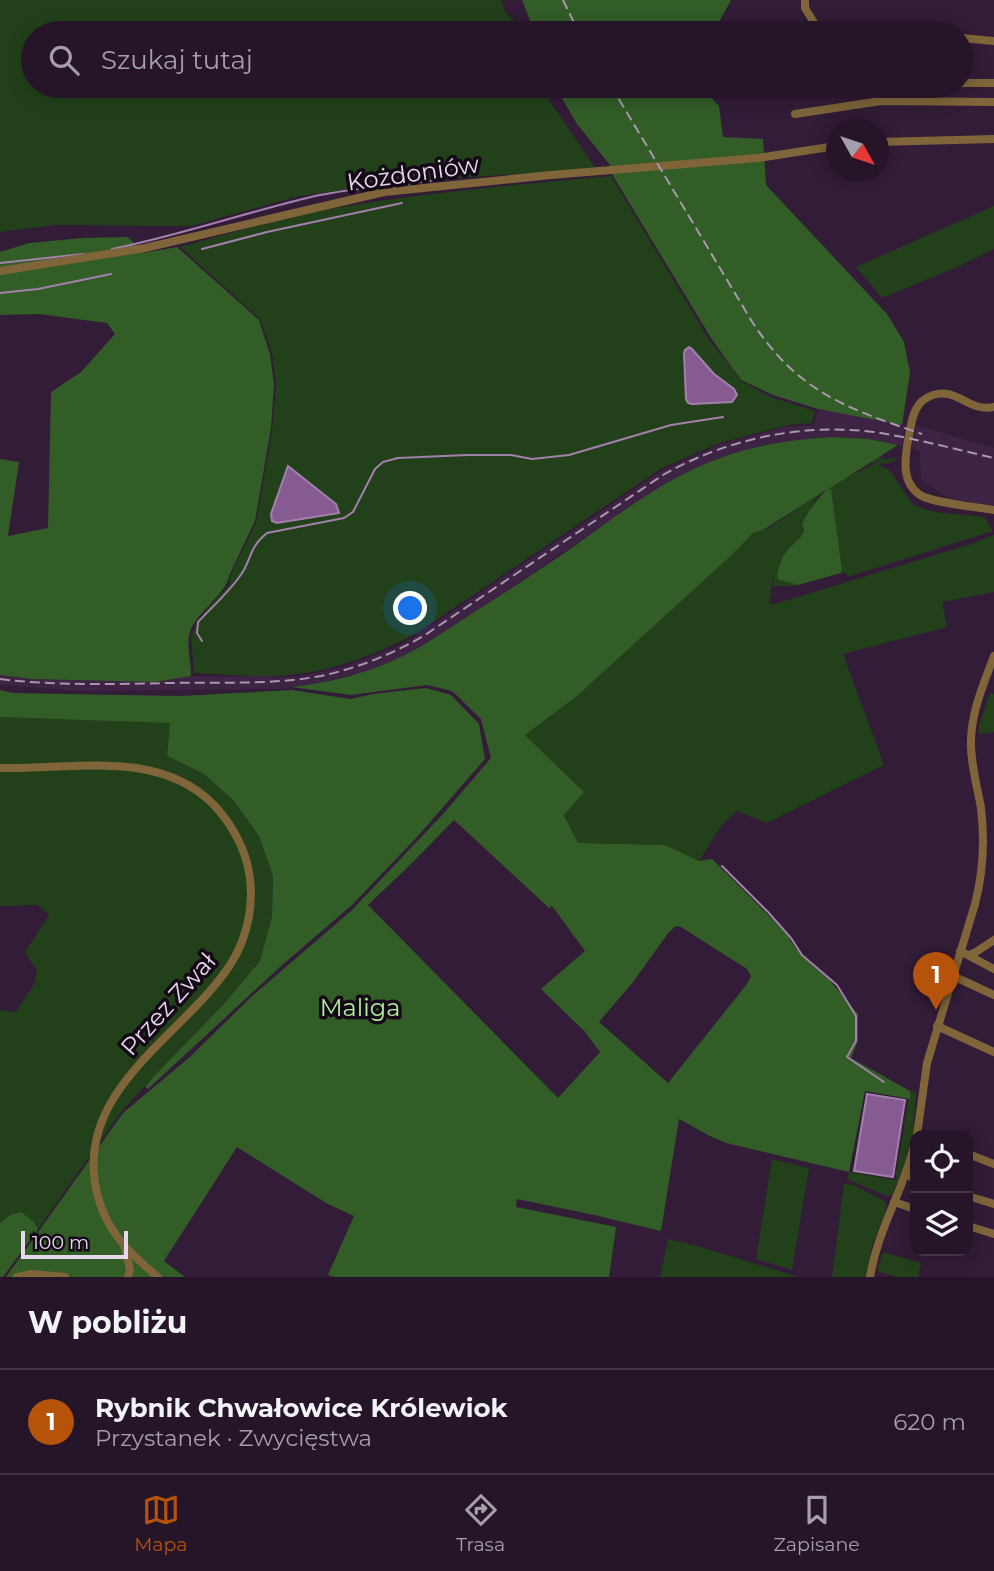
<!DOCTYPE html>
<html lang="pl">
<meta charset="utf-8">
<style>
:root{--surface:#261529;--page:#2e1e31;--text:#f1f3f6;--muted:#a49fa8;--line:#423446;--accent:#b45309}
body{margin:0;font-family:Montserrat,sans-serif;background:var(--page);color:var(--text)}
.controls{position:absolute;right:21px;bottom:21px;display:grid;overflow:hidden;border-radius:14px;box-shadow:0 4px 18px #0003}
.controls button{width:63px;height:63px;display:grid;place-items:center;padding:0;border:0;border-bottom:2px solid var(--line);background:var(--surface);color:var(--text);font:35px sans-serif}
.compass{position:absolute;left:826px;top:119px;width:63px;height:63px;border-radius:50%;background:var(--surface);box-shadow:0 4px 18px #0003;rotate:130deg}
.scale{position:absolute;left:21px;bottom:18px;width:107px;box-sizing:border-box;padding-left:7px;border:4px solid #e7d8eb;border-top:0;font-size:19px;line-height:24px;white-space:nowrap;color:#e7d8eb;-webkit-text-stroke:5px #140a17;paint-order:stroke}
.you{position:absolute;left:411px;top:609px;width:24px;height:24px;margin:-18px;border:5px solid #fff;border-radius:50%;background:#1a73e8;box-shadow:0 0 0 10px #1a73e833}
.badge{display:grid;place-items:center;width:46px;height:46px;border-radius:50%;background:var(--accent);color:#fff;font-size:23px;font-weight:700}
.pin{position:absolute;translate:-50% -58px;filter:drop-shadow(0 2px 4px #0008)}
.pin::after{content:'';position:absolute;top:37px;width:24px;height:21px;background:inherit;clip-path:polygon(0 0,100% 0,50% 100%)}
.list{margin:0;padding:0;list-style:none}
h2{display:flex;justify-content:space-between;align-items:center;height:91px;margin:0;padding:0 28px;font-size:30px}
h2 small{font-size:23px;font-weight:400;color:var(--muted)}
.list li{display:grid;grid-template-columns:46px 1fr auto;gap:21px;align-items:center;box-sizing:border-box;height:105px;padding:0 28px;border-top:2px solid var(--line)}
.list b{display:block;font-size:26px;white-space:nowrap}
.list p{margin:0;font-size:23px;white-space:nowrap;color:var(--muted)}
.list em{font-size:23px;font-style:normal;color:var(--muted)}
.icon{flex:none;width:38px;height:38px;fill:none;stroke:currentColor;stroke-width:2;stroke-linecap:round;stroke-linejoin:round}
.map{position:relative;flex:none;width:994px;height:1277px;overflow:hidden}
.search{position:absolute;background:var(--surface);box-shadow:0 4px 18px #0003;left:21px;right:21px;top:21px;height:77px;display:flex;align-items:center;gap:18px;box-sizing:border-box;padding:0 24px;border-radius:38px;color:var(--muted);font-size:26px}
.sheet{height:196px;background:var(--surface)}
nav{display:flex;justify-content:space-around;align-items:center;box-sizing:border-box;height:98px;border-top:2px solid var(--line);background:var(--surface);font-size:19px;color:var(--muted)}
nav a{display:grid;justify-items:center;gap:4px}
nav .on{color:var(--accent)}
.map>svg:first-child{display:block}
</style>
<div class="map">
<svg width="994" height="1277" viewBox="0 0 994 1277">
<rect width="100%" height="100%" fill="#321c37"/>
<!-- built -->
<g fill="#3e2345">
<polygon points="692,320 717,351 734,365 902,425 905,424 902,446 868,439 833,437 806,439 767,444 722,457 653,491 483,607 405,656 361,673 312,685 278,689 80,691 0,685 0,675 31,679 155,682 191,676 296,677 340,668 394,648 416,636 663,470 721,444 785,427 814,425 818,409 773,395 743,379 721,362"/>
<polygon points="915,425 994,448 994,506 948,498 921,480 920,451 912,448"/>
</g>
<!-- green -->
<g fill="#22411a">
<polygon points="0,0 501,0 506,13 521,28 523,33 33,33 33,86 542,86 545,94 596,169 409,181 299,196 191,226 56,225 0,232"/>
<path d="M 611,176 L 708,338 L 741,381 L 773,398 L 815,411 L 812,423 L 788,425 L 719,443 L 662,468 L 415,634 C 379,653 339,669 297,674 C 264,679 227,674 194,673 L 191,635 L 206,610 L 230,584 L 230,576 L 256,523 L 272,432 L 276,384 L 272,353 L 260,319 L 180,247 C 226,234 272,220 319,211 C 415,193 514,185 611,176 Z"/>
<polygon points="994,206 994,249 957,267 882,298 856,267"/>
<path d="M 877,457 L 885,458 L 844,476 L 828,486 L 816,498 L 798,524 L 812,504 L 831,485 L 882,460 L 893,458 L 897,460 L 892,461 L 890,463 L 878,464 L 890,471 L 913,505 L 934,512 L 984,517 L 993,531 L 847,577 L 846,573 L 841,573 L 842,570 L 831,490 L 827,491 L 809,511 L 802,524 L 804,531 C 800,540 794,543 788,549 C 782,556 778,569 777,577 L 779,580 L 798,585 C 789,588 782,585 773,586 L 774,576 C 771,585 771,598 769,603 L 775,604 L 971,544 L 994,535 L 994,592 L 942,602 L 947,627 L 843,654 L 884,765 L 767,823 L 737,811 L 721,826 L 699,861 L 665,845 L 578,843 L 564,814 L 584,792 L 525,735 L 577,696 L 734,553 L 753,533 L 769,528 L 817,495 L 827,485 L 840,477 L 872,463 Z"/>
<polygon points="990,693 994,694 994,732 979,734 979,726"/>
<polygon points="0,717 170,722 167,756 204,774 234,801 259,836 273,876 272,916 260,961 224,1004 154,1076 121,1112 38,1229 33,1221 10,1215 0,1223 0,1010 16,1012 34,984 37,971 25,952 49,915 38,905 0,906"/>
<polygon points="910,1091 916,1092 913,1134 904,1164 892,1195 887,1196 847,1179 849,1172 895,1180"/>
<polygon points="772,1159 809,1168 792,1270 756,1259"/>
<polygon points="844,1184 854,1185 886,1202 886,1210 872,1246 866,1277 832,1277"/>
<polygon points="668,1239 697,1246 798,1277 660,1277"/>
<polygon points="883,1252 921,1263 918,1277 897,1277 877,1271"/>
</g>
<!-- forest -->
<g fill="#325d27" fill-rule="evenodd">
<polygon points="522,0 731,0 713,33 535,33"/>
<polygon points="555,86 700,86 719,106 723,137 763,139 766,185 887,314 904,342 910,373 902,425 818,409 773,395 741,380 711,338 613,176 610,165 577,124"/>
<path d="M 128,237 L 143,253 L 177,247 L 259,320 L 270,354 L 274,384 L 271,428 L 255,521 L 229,576 C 227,594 192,615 189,636 C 187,648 191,664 191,676 L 155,682 L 31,679 L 0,675 L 0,459 L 19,462 L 8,536 L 48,528 L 51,392 L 81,372 L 115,334 L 107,323 L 39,314 L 0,315 L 0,252 L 29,243 L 83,238 Z"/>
<path d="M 833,437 L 868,439 L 898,445 L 827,490 L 831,489 L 842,570 L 841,573 L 798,585 L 779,580 L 777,577 C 778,569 782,556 788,549 C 794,543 800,540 804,531 L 802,524 L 809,511 L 826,490 L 763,530 L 753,533 L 734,553 L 577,696 L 525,735 L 584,792 L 564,815 L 578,843 L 665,845 L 699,861 L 712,859 L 787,934 C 797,954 813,966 830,979 L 831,982 L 858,1014 L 858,1041 L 851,1058 L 910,1091 L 910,1099 L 865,1091 L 849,1172 L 726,1143 L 710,1136 L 679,1119 L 661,1231 L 594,1215 L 517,1199 L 516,1207 L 616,1227 L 609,1277 L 335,1277 L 328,1275 L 354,1216 L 326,1203 L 237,1147 L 164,1261 L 185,1277 L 6,1277 L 123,1113 L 191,1056 L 251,997 L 352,910 L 443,814 L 491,758 L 481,719 L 452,691 L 427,685 L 351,695 L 291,687 C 329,683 368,673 403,656 C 420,648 437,636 453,626 C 493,600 534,574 573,547 C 620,513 668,476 723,457 C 759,444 795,439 833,437 ZM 454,820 L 549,908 L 552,906 L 585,951 L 541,989 L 585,1032 L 600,1052 L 558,1098 L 368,905 L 408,867 ZM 676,926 L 681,927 L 747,969 L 751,976 L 747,984 L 668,1083 L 599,1022 L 633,982 L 669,932 Z"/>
<polygon points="426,688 451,695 479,724 485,759 418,836 352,905 281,966 148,1089 145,1087 154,1076 224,1004 260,961 272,916 273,876 259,836 234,801 204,774 167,756 170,723 0,717 0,690 12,693 180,696 292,690 350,699 373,694"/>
<polygon points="21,1212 33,1221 38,1229 3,1277 0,1277 0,1223 10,1215"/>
</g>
<!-- water -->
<g fill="#865b91" stroke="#a380ac" stroke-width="2">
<polygon points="689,347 692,349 714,374 734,389 737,395 732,402 692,404 688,403 686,399 684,353 685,350"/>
<polygon points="288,466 336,504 339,513 277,523 272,521 271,514"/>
<polygon points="867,1094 905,1100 893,1177 854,1171"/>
</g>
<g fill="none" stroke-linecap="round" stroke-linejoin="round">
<!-- stream -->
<g stroke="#a380ac" stroke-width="2">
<path d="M 112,249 C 181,235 247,212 315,196 C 357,187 400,186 443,179"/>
<polyline points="202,249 267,232 402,203"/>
<polyline points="0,263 83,254"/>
<polyline points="0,293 38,289 111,274"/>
<path d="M 202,641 L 197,633 L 198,622 C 212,607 228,593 240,576 C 252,560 248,548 267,533 L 344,518 L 353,512 L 375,469 L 383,462 L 398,458 L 467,455 L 511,455 L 532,459 L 569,455 L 671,425 L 723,417"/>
<polyline points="722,866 768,912 791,938 802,955 837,985 856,1016 856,1041 847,1057 884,1082"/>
</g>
<!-- minor -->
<g stroke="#7f6539" stroke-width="8">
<polyline points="805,0 805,8 816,26 905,33"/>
<polyline points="961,38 994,41"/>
<polyline points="961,83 994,83"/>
<polyline points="826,89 852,86"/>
<polyline points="795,114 881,101 994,102"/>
<polyline points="878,142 994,139"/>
<polyline points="0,271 145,248 384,192 551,175 758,158 836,146"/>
<path d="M 994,407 C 967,412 958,387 933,395 C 912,402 912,422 908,440 C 905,459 901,482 920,495 C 933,503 977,507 994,510"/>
<path d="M 0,768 C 71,770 157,748 213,804 C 229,821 241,841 247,863 C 256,898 249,936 230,965 C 184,1035 80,1086 95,1183 C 102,1226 125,1250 158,1277"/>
<polyline points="960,951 994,969"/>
<polyline points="969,955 976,952 994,940"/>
<polyline points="953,976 994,995"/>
<polyline points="937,1026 994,1052"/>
<path d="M 917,1135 L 927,1063 L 975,904 C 983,873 985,841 981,808 C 977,785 970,762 971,739 C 972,710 984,683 994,656"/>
<polyline points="968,1154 994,1164"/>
<polyline points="906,1174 915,1179"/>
<polyline points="968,1196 994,1204"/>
<polyline points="894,1202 915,1209"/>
<polyline points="968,1226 994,1234"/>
<polyline points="125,1249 130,1269 128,1277"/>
<polyline points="17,1277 32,1274 65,1277"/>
<path d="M 870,1277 C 878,1228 904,1190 915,1142"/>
</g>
<!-- rail -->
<g stroke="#a998ad" stroke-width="2" stroke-dasharray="10 5" stroke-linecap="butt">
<polyline points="563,0 579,33"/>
<path d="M 611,86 L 751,320 C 797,392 846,408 922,434"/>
<path d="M 0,679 C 57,686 114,684 171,683 C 221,682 272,685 321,676 C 358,668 393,654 425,635 L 663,475 C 726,439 801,423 874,432 C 914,438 954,449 994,458"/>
</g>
</g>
<g text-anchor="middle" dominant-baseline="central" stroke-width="7" stroke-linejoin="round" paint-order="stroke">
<!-- street labels -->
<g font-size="24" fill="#e7d8eb" stroke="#140a17">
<text transform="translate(413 173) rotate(-8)">Kożdoniów</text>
<text transform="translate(168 1004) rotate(-48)">Przez Zwał</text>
</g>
<!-- park labels -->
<g font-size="24" fill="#afef9e" stroke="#140a17">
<text x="360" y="1007">Maliga</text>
</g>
</g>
</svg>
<div class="controls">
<button><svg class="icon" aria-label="locate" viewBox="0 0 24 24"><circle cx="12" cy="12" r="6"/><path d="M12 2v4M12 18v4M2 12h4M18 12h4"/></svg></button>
<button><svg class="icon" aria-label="layers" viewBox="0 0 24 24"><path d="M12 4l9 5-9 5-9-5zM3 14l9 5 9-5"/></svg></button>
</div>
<svg class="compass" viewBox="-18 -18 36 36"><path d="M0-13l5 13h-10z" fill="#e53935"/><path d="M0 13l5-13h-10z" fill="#a49fa8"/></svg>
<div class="scale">100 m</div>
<div class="you"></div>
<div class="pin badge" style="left:936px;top:1010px">1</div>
<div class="search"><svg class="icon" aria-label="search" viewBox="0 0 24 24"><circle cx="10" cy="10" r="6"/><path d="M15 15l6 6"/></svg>Szukaj tutaj</div>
</div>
<section class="sheet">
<h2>W pobliżu<small></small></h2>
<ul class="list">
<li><span class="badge">1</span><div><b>Rybnik Chwałowice Królewiok</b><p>Przystanek · Zwycięstwa</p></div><em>620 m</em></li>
</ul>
</section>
<nav>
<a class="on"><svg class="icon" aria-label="map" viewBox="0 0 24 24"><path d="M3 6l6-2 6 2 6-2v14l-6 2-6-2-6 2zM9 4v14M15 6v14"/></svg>Mapa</a>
<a><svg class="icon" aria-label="directions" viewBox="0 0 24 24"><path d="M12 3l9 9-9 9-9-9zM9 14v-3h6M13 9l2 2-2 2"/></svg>Trasa</a>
<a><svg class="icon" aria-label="saved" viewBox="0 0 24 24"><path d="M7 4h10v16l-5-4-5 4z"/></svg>Zapisane</a>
</nav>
